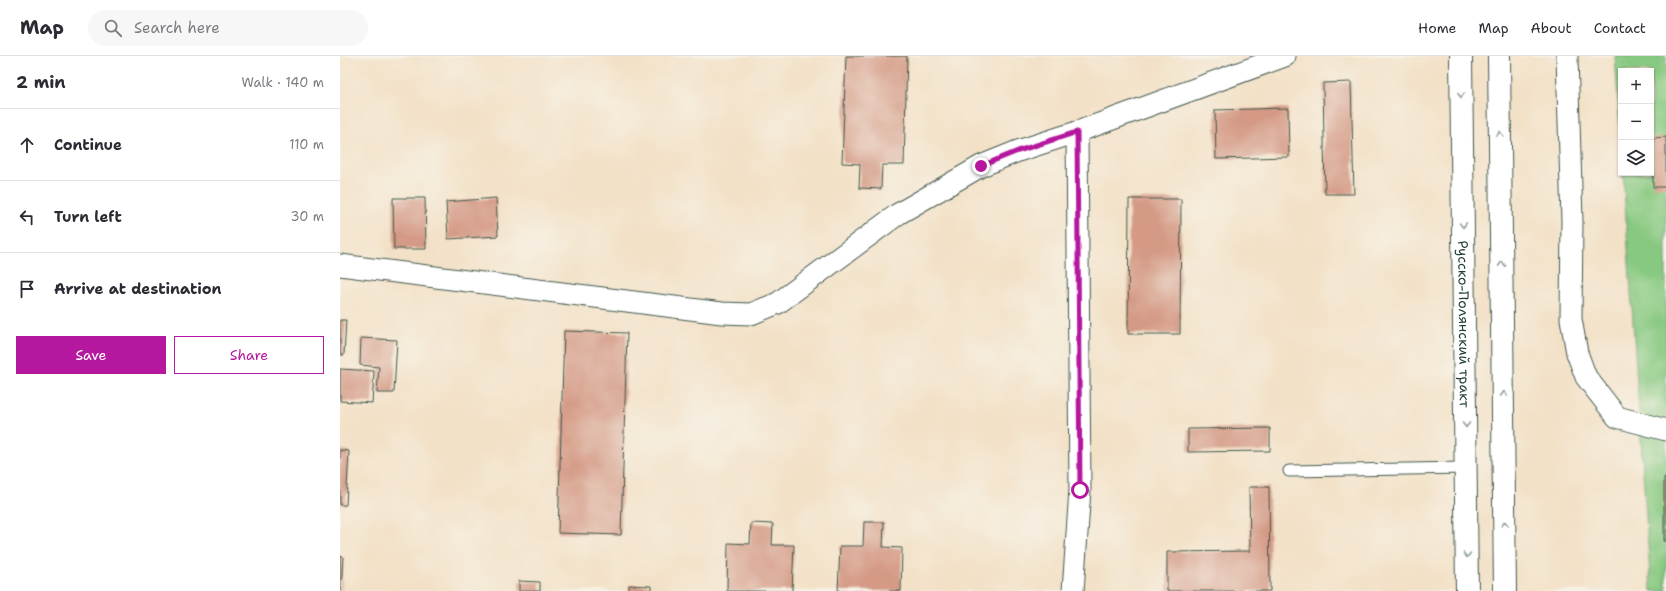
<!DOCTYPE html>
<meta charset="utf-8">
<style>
:root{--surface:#fff;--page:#f7f7f7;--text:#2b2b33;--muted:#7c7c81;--line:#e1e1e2;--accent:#b5179e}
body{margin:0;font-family:"Shantell Sans",sans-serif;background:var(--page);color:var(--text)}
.controls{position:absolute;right:12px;top:12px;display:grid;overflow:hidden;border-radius:0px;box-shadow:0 1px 3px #0004}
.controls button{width:36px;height:36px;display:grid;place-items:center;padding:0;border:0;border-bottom:1px solid var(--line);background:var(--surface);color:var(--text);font:20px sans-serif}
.stop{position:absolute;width:12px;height:12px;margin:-9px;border:3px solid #b5179e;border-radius:50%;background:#fff}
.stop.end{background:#b5179e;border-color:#fff;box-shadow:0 1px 4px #0008}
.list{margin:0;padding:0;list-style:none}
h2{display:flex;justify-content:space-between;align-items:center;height:52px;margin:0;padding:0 16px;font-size:17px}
h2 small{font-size:13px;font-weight:400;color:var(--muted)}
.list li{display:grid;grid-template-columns:26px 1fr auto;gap:12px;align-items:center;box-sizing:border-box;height:72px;padding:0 16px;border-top:1px solid var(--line)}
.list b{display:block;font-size:15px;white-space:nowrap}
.list em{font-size:13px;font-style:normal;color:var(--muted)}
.actions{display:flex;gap:8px;padding:12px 16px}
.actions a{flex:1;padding:9px 0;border:1px solid var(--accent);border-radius:0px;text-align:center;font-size:14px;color:var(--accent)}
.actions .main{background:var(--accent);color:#fff}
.icon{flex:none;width:22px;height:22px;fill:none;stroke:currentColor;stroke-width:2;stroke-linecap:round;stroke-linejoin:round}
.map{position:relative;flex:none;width:1326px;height:535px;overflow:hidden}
header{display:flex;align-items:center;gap:24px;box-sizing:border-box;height:56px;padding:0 20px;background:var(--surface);border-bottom:1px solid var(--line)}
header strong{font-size:19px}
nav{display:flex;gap:22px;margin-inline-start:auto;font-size:14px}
.search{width:280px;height:36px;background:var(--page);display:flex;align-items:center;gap:10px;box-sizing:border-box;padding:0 14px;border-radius:22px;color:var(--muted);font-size:15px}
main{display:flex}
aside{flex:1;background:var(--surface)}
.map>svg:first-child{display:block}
</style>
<header>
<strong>Map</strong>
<div class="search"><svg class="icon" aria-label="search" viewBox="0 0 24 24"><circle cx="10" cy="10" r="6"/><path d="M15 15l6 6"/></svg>Search here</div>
<nav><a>Home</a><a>Map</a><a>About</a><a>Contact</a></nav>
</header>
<main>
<aside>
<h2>2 min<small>Walk · 140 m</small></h2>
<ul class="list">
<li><svg class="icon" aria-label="ahead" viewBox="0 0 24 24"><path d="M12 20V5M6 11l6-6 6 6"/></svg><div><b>Continue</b></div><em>110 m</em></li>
<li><svg class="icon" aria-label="left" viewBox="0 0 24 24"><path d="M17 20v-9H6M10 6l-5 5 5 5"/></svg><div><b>Turn left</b></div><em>30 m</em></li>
<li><svg class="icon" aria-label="arrive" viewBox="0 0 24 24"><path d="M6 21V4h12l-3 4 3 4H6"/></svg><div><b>Arrive at destination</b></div></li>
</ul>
<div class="actions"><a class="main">Save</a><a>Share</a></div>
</aside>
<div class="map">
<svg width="1326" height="535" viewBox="0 0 1326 535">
<rect width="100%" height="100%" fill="#f7f3e8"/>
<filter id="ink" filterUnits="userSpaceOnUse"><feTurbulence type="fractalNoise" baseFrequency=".025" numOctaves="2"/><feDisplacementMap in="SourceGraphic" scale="8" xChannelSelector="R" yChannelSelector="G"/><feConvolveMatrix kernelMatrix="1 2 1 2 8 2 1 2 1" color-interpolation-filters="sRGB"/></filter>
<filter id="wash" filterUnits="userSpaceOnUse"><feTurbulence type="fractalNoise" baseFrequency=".012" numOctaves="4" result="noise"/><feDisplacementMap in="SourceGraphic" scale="16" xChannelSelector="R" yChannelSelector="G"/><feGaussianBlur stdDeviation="0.9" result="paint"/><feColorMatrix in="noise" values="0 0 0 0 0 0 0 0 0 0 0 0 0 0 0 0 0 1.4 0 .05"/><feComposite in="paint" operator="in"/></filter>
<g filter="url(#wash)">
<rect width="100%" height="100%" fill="#f3e1c7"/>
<!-- green -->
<polygon fill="#88c981" stroke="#54835a" points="1275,0 1326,0 1326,535 1311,535 1283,117 1311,117 1311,15 1281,15 1281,86"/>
<g id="blocks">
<!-- building -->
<g fill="#d49a85">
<polygon points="506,0 567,0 564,109 542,109 541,133 519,132 520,108 502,107"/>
<polygon points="1011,26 1014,138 985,138 983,27"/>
<polygon points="948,52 949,101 876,103 875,54"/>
<polygon points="1326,81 1326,131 1313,131 1313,82"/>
<polygon points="53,142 85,142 86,193 54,193"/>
<polygon points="156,142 158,180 108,183 106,146"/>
<polygon points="789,143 841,143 840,278 788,278"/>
<polygon points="0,264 6,264 4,299 0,299"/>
<polygon points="224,275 287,277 281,479 218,477"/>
<polygon points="21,282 57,284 54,337 37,337 39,311 20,309"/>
<polygon points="0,313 34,315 32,347 0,345"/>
<polygon points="930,372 930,395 848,396 848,373"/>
<polygon points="0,394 9,395 6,449 0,449"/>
<rect x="1324" y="422" width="2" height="63"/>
<polygon points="909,431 929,431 930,535 827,535 827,496 910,495"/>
<polygon points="524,466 544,466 543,491 562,492 561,535 498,535 500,490 523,490"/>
<polygon points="411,467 433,468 432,489 454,489 452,535 387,535 388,487 410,488"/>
<polygon points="0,500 3,501 1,535 0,535"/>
<polygon points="179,525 200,526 200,535 179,535"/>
<polygon points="289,529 311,530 311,535 289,535"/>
</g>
</g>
</g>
<g filter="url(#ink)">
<use href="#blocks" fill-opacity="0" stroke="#3f564a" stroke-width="1"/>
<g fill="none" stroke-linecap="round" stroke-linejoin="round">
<defs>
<polyline id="lane" points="949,415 1126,412"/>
<g id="street">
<polyline points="1227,0 1232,165 1231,263 1237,297 1246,321 1277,361 1326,374"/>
<polyline points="0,209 382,257 411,258 438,247 558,158 641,110 678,95 737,76 945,0"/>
<polyline points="733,535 740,434 737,76"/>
</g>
<g id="primary">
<path id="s1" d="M 1121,0 L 1127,535"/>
<polyline points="1159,0 1165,535"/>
</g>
</defs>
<!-- lane casing -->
<use href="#lane" stroke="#3f564a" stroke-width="13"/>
<!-- street casing -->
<use href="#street" stroke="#3f564a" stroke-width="23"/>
<!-- primary casing -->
<use href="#primary" stroke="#3f564a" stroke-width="24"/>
<!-- lane -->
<use href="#lane" stroke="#fff" stroke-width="11"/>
<!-- street -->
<use href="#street" stroke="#fff" stroke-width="21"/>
<!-- primary -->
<use href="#primary" stroke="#fff" stroke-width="22"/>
</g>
<!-- one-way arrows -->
<defs><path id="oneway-chevron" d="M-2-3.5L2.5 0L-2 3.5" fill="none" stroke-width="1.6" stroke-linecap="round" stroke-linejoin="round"/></defs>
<g stroke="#8f9e9a">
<use href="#oneway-chevron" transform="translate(1121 39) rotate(89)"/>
<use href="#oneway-chevron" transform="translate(1160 78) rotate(-91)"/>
<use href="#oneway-chevron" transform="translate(1123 169) rotate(89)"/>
<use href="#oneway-chevron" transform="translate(1162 208) rotate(-91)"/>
<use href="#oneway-chevron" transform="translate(1164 338) rotate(-91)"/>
<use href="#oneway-chevron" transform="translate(1126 369) rotate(89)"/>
<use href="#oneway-chevron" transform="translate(1165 468) rotate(-90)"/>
<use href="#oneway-chevron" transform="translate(1127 499) rotate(90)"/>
</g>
</g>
<g fill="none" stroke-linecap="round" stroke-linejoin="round" filter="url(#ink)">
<!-- route -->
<polyline stroke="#b5179e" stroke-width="5" points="641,110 678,95 737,76 740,434"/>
</g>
<g text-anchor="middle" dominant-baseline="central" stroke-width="3.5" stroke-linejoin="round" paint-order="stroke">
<!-- street labels -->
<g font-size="14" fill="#1f3d34" stroke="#f7f3e8">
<text stroke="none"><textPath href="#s1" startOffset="268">Русско-Полянский тракт</textPath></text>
</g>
</g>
</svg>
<div class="controls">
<button>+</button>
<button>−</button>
<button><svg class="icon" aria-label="layers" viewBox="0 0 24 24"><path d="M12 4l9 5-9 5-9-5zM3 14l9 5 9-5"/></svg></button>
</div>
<div class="stop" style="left:740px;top:434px"></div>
<div class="stop end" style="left:641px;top:110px"></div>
</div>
</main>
